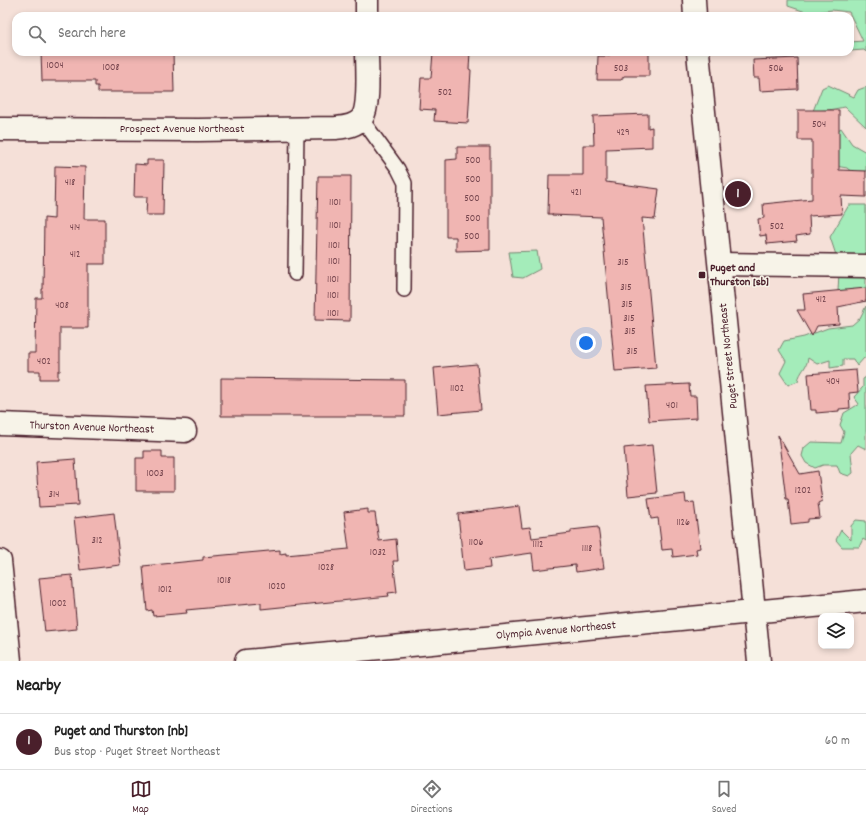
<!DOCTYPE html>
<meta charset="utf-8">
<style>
:root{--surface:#fff;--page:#f2f2f2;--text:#222;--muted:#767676;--line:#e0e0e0;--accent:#4a1f2b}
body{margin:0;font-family:Dekko,sans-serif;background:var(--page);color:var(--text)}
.controls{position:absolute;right:12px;bottom:12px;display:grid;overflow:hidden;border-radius:8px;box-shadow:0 2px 6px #0003}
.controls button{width:36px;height:36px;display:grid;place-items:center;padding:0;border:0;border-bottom:1px solid var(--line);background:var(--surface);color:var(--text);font:20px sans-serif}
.you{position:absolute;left:586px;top:343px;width:14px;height:14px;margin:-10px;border:3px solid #fff;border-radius:50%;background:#1a73e8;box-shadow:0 0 0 6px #1a73e833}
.badge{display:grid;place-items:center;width:26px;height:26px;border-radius:50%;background:var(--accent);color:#fff;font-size:13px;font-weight:700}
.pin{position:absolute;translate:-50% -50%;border:2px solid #fff;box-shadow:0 1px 4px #0006}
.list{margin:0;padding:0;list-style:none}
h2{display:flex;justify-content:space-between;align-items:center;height:52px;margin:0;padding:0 16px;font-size:17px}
h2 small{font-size:13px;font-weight:400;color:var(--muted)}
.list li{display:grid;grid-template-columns:26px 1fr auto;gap:12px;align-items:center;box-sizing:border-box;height:56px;padding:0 16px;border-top:1px solid var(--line)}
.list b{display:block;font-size:15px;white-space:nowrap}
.list p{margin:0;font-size:13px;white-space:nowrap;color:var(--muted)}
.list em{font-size:13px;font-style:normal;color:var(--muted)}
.icon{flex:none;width:22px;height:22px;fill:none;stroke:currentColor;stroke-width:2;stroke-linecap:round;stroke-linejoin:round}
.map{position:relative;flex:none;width:866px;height:661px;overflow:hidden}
.search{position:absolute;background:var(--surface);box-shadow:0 2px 6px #0003;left:12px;right:12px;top:12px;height:44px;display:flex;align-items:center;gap:10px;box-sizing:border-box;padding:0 14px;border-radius:12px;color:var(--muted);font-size:15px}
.sheet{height:108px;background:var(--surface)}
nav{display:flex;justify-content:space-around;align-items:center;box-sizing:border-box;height:56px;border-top:1px solid var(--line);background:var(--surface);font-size:11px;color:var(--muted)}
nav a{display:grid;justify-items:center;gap:2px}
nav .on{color:var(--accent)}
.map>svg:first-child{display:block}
</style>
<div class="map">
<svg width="866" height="661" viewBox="0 0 866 661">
<rect width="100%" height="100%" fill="#f5e0d8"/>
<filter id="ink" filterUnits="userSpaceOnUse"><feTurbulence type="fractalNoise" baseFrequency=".025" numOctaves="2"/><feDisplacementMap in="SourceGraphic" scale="8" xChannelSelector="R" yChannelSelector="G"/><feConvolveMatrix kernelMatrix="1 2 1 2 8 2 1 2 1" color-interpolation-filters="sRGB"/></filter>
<g filter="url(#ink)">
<!-- green -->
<g fill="#a4ecba" stroke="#778672">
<polygon points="788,0 866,0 866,52 864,50 850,51 850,42 863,41 849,12 832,10 809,13 788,6"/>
<polygon points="828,85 854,97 858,90 866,87 866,127 845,107 828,110 813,111 822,88"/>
<polygon points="841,128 852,144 866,152 866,172 859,178 847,168 824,164 820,143"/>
<polygon points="849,205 866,205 866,302 854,293 838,291 839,272 836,255 830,237"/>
<polygon points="537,251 540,269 523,278 513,277 509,252"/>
<path d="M 866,306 L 866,358 L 864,358 L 857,366 L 853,359 L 843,359 L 843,366 L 830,368 L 830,360 L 817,364 L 808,358 C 807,368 800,371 798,381 L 788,385 L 780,373 L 786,361 L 779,350 L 784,341 L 804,337 L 828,328 L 852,325 L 860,318 Z"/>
<polygon points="866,377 866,449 858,445 851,453 853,473 849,476 840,473 837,465 823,465 815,468 806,463 802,456 804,448 811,442 841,443 844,432 840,425 844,413 859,404 854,397 863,387 863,379"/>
<polygon points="856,520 866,521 866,541 863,539 859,547 842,547 836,540 841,530 851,540 851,526"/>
</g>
<!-- building -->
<g fill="#f0b5b2" stroke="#4a1f2b">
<polygon points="41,52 173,52 174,92 98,92 98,86 95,86 95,81 42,81"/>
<polygon points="433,52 470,52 469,69 471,70 468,123 434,121 435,110 419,109 421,78 431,78"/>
<polygon points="609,52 649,52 649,76 624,76 621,80 597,80 598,56 609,56"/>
<polygon points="797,58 798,89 760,91 759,78 754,78 753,60"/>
<polygon points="798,110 839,110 839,170 866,171 866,197 841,196 842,214 809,216 810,234 796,236 797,241 767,244 766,235 760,236 758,219 764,218 763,204 812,199 812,140 798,140"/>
<polygon points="648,114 648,128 652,127 652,147 606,149 606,182 659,189 655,219 642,218 656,368 615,371 601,217 552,215 552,214 548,214 549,175 583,175 583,145 594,145 593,116"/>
<polygon points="457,147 490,147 490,250 456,251 456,237 446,237 446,160 457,159"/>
<polygon points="147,160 164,160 163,215 146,215 147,197 134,197 135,164 147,165"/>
<polygon points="55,166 85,167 84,219 105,219 105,264 88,264 88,328 60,328 60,371 58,371 58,379 40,379 40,371 28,371 28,353 35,353 36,298 42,298 42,289 43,289 44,218 54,219"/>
<polygon points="318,176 351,176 350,321 315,320"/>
<polygon points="866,288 866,301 838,307 839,324 817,326 812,336 797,310 805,310 803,294"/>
<polygon points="477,364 481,410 438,414 434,368"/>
<polygon points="856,370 858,392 849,393 850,408 839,409 839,411 816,413 816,410 811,410 808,374"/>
<polygon points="221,378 405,380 405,416 221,416"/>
<polygon points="689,384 690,396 696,396 697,418 649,421 646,386"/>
<polygon points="778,435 800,474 818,471 822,501 818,503 820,518 808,519 808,522 791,524 788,499 786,499"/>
<polygon points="652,445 657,493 628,496 624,448"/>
<polygon points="144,451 162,451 162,458 174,458 174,491 136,491 136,458 144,458"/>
<polygon points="75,459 78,505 39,507 36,462"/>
<polygon points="685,494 686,503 694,502 700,548 696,549 697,554 673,557 672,549 662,550 658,518 651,519 648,499"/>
<polygon points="519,506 522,528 530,527 532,538 571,533 571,530 598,527 604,568 576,572 575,565 534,570 532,553 489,559 490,568 464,571 458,514"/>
<polygon points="368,509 368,513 375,513 379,541 396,539 398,561 393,561 397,592 388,593 389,596 261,609 261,603 186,610 187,613 153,616 152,610 147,611 143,566 203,560 203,557 280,550 280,554 286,553 286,555 349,549 344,512"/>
<polygon points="114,513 120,565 80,570 74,518"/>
<polygon points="72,575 77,629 45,632 39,578"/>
</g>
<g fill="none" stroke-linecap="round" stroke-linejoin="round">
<defs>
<g id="lane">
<polyline points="361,118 398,169 405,183 404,290"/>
<polyline points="295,274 297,129"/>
</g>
<g id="street">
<polyline points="367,16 367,0"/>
<path d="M 0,129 L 198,130 L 336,128 C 345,127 356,126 362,118 C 370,106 367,67 367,52"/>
<polyline points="720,264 866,266"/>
<polyline points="0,424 185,431"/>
<polyline points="0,561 10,661"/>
<polyline points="246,661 866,601"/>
</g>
<g id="secondary">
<polyline points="694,0 695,16"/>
<polyline points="698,52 759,661"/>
</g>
</defs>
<!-- lane casing -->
<use href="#lane" stroke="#4a1f2b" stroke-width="16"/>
<!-- street casing -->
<use href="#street" stroke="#4a1f2b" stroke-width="25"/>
<!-- secondary casing -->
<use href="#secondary" stroke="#4a1f2b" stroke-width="25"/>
<!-- lane -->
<use href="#lane" stroke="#f7f3e8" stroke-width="13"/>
<!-- street -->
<use href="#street" stroke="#f7f3e8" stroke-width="22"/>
<!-- secondary -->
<use href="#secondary" stroke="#f7f3e8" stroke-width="22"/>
</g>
</g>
<!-- markers -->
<rect fill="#4a1f2b" stroke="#f7f3e8" stroke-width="1.5" x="698" y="271" width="8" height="8" rx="2"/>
<g text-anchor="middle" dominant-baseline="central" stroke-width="3" stroke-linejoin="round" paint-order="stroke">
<!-- number labels -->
<g font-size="10" fill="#74444d">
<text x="55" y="66">1004</text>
<text x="111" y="68">1008</text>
<text x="621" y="69">503</text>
<text x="776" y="69">506</text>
<text x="445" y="93">502</text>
<text x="819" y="125">504</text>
<text x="623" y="133">429</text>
<text x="473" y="161">500</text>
<text x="473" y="180">500</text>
<text x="70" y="183">418</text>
<text x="576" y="193">421</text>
<text x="472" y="199">500</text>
<text x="335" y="203">1101</text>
<text x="473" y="219">500</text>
<text x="335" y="226">1101</text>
<text x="777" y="227">502</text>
<text x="75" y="228">414</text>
<text x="472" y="237">500</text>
<text x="334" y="246">1101</text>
<text x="75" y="255">412</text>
<text x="334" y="262">1101</text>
<text x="623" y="263">315</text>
<text x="333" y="280">1101</text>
<text x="626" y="288">315</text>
<text x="333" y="296">1101</text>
<text x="821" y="300">412</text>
<text x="627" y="305">315</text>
<text x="62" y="306">408</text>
<text x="333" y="314">1101</text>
<text x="629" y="319">315</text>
<text x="630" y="332">315</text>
<text x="632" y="352">315</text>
<text x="44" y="362">402</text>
<text x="833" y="382">404</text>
<text x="457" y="389">1102</text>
<text x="672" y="406">401</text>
<text x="155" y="474">1003</text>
<text x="803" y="491">1202</text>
<text x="54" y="495">314</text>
<text x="683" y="523">1126</text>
<text x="97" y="541">312</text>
<text x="476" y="543">1106</text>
<text x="538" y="545">1112</text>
<text x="587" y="549">1118</text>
<text x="378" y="553">1032</text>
<text x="326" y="568">1028</text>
<text x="224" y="581">1018</text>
<text x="277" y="587">1020</text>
<text x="165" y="590">1012</text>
<text x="58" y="604">1002</text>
</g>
<!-- street labels -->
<g font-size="12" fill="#4a1f2b" stroke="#f7f3e8">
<text x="182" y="129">Prospect Avenue Northeast</text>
<text transform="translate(729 356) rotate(-96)">Puget Street Northeast</text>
<text transform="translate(92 428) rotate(2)">Thurston Avenue Northeast</text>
<text transform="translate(556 631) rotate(-5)">Olympia Avenue Northeast</text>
</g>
<!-- poi labels -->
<g font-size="12" font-weight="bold" fill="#4a1f2b" stroke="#f7f3e8" text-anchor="start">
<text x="710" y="268">Puget and<tspan x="710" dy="14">Thurston [sb]</tspan></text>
</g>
</g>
</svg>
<div class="controls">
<button><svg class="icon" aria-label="layers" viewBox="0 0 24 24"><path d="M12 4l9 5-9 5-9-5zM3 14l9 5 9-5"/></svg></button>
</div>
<div class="you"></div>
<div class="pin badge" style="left:738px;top:194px">1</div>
<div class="search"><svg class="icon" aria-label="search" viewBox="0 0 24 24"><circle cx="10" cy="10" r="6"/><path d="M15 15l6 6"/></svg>Search here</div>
</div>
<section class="sheet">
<h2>Nearby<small></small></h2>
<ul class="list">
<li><span class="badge">1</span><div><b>Puget and Thurston [nb]</b><p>Bus stop · Puget Street Northeast</p></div><em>60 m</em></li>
</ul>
</section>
<nav>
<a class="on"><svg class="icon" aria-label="map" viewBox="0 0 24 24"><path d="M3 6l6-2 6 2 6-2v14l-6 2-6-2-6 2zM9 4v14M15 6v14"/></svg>Map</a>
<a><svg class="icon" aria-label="directions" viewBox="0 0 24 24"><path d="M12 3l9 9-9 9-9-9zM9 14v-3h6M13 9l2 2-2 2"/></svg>Directions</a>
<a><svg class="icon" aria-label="saved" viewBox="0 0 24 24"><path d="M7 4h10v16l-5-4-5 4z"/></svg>Saved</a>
</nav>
